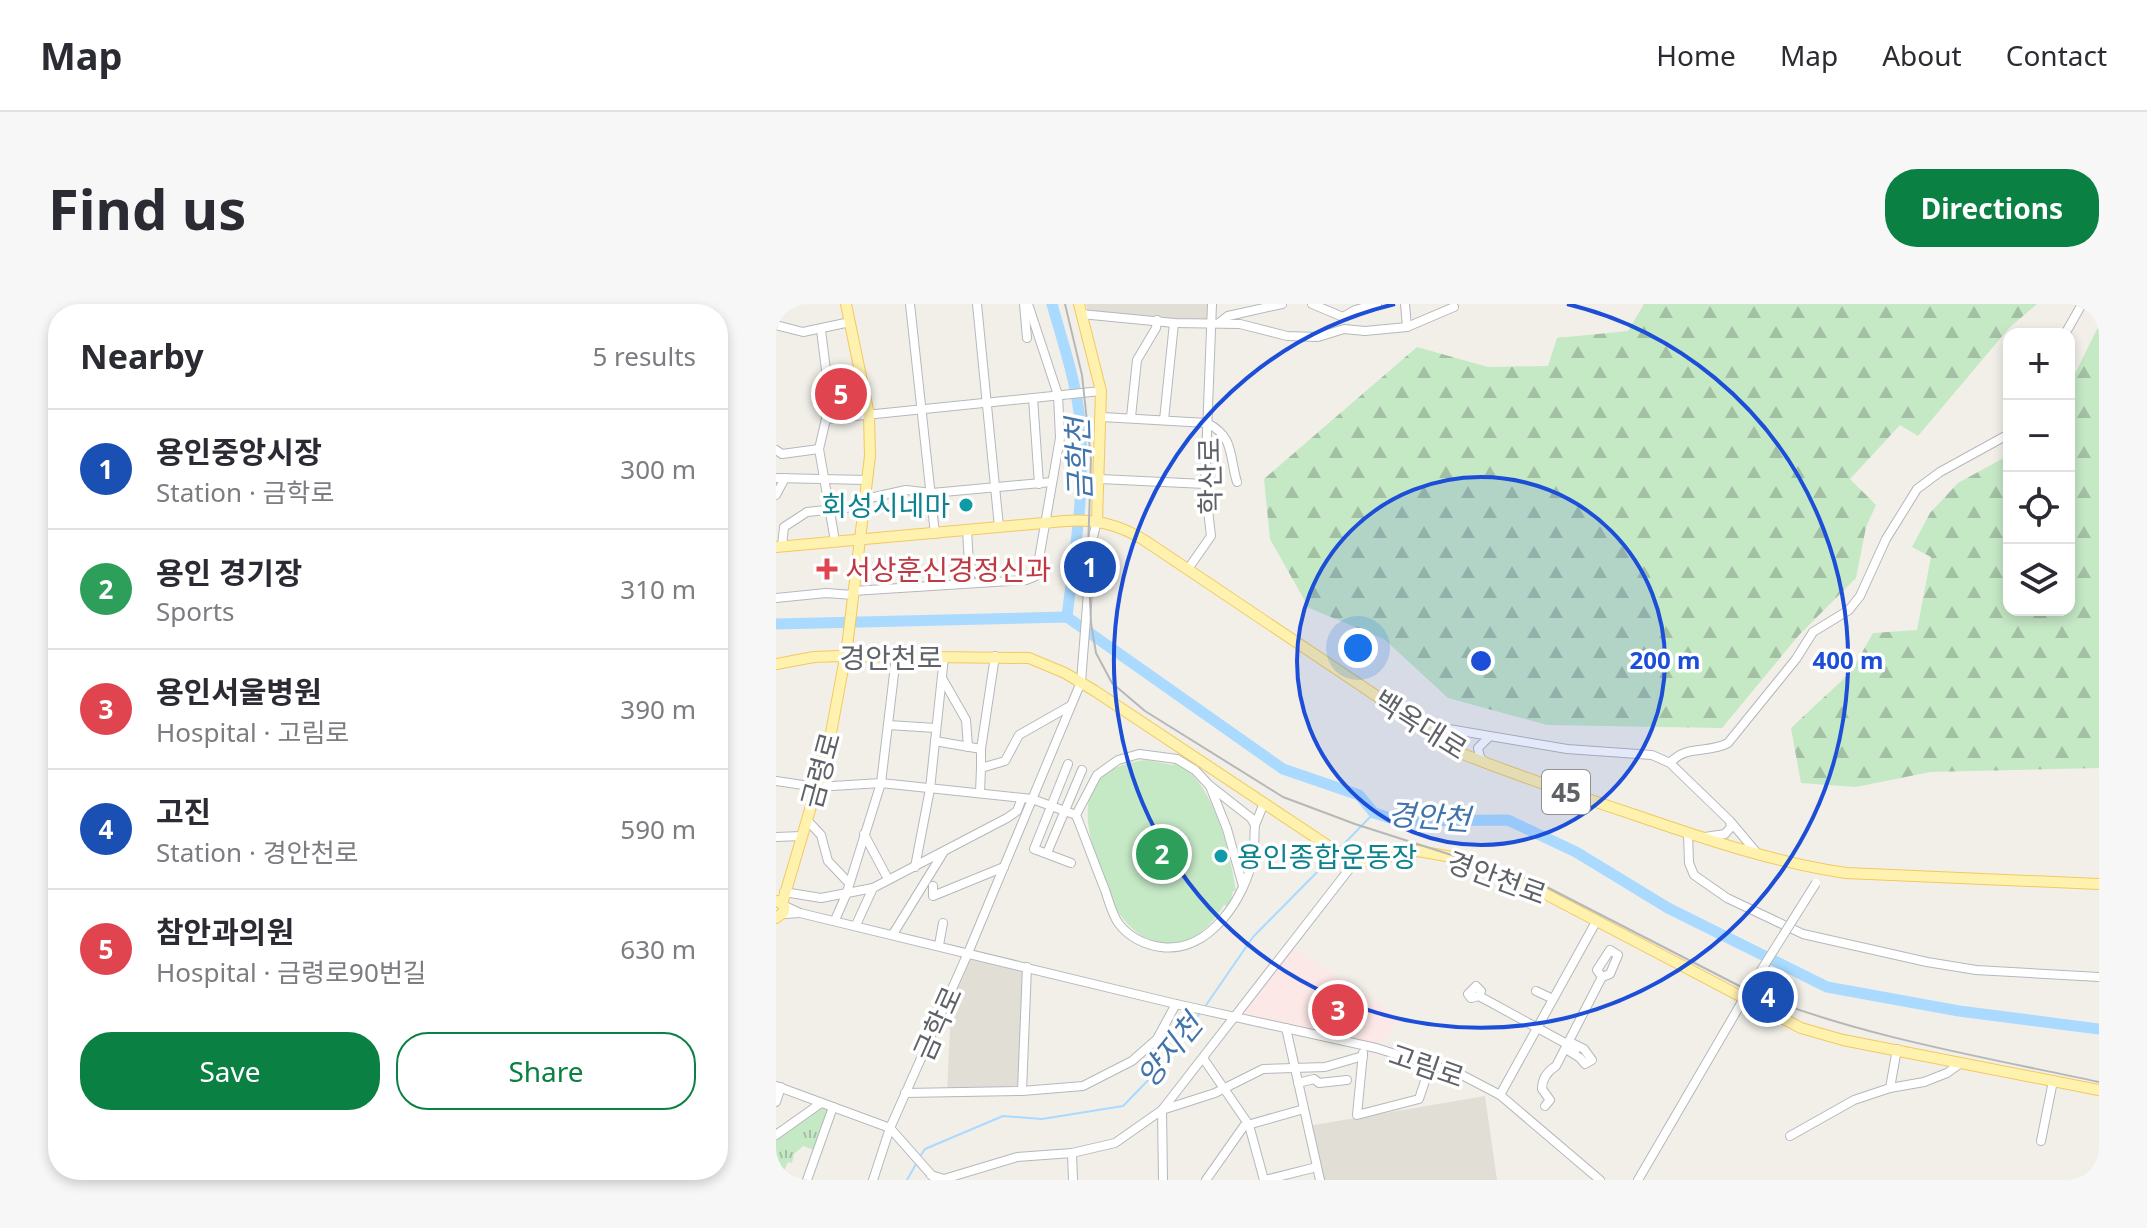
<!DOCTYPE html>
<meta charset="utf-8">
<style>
:root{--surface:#fff;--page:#f7f7f7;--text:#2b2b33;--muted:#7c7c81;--line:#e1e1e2;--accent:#0b8043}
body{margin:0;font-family:"Noto Sans","Noto Sans KR",sans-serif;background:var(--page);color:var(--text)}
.controls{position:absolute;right:24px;top:24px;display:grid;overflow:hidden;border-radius:16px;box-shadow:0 4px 12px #0003}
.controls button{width:72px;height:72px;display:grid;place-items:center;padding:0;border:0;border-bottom:2px solid var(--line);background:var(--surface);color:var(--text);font:40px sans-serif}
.you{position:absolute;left:582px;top:344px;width:28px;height:28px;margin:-20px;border:6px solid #fff;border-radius:50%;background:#1a73e8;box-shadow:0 0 0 12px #1a73e833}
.badge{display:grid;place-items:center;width:52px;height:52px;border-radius:50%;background:var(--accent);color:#fff;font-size:26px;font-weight:700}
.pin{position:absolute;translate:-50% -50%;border:4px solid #fff;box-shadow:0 2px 8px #0006}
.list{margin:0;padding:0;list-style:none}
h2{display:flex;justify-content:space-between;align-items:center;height:104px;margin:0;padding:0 32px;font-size:34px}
h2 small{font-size:26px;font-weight:400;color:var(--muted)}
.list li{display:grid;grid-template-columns:52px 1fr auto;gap:24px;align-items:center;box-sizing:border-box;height:120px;padding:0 32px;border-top:2px solid var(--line)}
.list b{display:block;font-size:30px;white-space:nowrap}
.list p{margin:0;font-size:26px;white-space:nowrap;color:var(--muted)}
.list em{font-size:26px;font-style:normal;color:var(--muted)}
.actions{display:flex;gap:16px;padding:24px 32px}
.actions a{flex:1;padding:18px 0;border:2px solid var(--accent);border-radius:32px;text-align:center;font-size:28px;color:var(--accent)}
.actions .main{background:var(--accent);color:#fff}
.icon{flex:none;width:44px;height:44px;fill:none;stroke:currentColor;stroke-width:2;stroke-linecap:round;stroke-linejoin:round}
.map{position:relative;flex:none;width:1323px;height:876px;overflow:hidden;border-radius:32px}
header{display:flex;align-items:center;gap:48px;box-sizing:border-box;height:112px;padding:0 40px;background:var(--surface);border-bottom:2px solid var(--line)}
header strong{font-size:38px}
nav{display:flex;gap:44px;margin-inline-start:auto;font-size:28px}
.intro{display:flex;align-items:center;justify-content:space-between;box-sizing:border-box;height:192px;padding:0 48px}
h1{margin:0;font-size:56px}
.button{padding:20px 36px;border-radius:32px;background:var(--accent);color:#fff;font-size:28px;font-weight:700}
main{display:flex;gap:48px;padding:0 48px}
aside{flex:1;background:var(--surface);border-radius:32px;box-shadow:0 4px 12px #0003}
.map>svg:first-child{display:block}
</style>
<header>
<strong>Map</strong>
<nav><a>Home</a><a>Map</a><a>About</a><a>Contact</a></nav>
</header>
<div class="intro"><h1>Find us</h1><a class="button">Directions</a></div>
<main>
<aside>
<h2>Nearby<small>5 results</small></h2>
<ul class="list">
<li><span class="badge" style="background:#1a4fb4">1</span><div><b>용인중앙시장</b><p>Station · 금학로</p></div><em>300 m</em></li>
<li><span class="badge" style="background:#2e9e5b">2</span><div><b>용인 경기장</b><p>Sports</p></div><em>310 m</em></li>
<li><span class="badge" style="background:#e0444e">3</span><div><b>용인서울병원</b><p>Hospital · 고림로</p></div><em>390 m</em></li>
<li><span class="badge" style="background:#1a4fb4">4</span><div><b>고진</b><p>Station · 경안천로</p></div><em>590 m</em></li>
<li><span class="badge" style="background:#e0444e">5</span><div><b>참안과의원</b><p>Hospital · 금령로90번길</p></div><em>630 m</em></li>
</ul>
<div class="actions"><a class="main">Save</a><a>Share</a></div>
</aside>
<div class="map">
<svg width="1323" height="876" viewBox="0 0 1323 876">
<defs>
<pattern id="forest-firs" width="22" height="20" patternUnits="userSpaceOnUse" patternTransform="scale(2)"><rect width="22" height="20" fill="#c5e8c5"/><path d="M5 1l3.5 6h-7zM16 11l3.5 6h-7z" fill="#a3c0a4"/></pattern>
<pattern id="park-tufts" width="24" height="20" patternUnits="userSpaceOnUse" patternTransform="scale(2)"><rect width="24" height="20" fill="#c5e8c5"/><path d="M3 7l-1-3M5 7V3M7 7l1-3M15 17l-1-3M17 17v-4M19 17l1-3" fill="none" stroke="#a3c0a4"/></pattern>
</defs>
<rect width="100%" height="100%" fill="#f1efe8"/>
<!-- education -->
<g fill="#e1ded6">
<polygon points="310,0 436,0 435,19 312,7"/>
<polygon points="192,649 251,663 246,787 171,788 176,685"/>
<polygon points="709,792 721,876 545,876 532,822"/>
</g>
<!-- medical -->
<polygon fill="#fce8e6" points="515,642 625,715 600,744 460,713"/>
<!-- forest -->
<g fill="url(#forest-firs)">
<polygon points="868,0 1261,0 1233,24 1142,132 1124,121 1074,175 1100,201 1090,223 1080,274 1023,331 946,424 771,421 672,394 608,335 533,304 494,235 488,175 641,43 712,63 772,62 781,34 852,27"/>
<polygon points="1323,21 1323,464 1154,468 1080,483 1025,479 1015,424 1075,368 1097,329 1141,326 1155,253 1136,243 1154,209 1182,179 1233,151 1233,306 1293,306 1293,82"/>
</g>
<!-- park -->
<polygon fill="url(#park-tufts)" points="45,799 57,803 42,847 27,842 18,850 16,859 12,858 4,876 0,876 0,831"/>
<!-- pitch -->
<path fill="#c5e8c5" d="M 370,456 L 397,461 L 400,458 C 438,478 454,547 460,587 L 457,587 L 453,603 L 448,601 C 418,651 370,654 339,603 C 318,548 277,467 370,456 Z"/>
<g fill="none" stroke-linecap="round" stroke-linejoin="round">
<!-- stream -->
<g stroke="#aadaff" stroke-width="2">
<polyline points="565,543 598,509"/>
<polyline points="428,704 477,633 558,551"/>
<polyline points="143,854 149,845 227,812 266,815 347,802 388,760 424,709"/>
<polyline points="131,876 140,860"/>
</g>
<!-- river -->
<g stroke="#aadaff" stroke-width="11">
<path d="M 276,0 C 286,36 298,71 303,108 C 311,177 299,245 291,313"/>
<polyline points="0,320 291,313 507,465 583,491 598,509 624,517 732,516 800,548 892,604 1051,683 1183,707 1323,725"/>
</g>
<defs>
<g id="minor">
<polyline points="134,0 159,230"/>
<polyline points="201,0 223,223"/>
<polyline points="248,0 251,34"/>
<polyline points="536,0 567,13"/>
<polyline points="629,0 631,23"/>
<polyline points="305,10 398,19 464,20 511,32 542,33 568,25 589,27 631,23 678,3"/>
<polyline points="567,13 579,6 601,0"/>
<polyline points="443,19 452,12 506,0"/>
<polyline points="0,21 27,28 74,18"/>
<polyline points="45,26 51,74 50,115 43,145 59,237"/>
<polyline points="1289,30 1306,0"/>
<polyline points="257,94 263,180"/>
<path d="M 326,113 L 431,119 C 459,133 453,153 461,178"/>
<polyline points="355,113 361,56 380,24 381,16"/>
<polyline points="50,115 325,87"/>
<polyline points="388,116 398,19"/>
<polyline points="0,146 6,150 43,145"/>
<polyline points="0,174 91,176"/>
<polyline points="324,175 429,180"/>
<polyline points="0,191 9,174"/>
<polyline points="89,195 130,186 156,189 276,178"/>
<polyline points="191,226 193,261 208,276"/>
<polyline points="6,242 8,223 31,208 88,202"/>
<polyline points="412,265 435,232 429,180 436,0"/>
<polyline points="77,287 250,276 260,272 284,134 282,91 252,0"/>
<polyline points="0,294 50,289 77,291"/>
<polyline points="166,374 190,416 192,443"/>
<polyline points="112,421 160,424"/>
<polyline points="649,421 791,445 876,451 894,459 954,517 981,549"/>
<polyline points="159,437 205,445 205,464 229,457 243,431 294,402"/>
<polyline points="205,445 219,352"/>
<polyline points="707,457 704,453 702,444 713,433"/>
<path d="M 894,459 C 911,440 932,450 952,439 L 1020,355 L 1037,328 L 1073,306 L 1084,292 L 1110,235 L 1141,185 L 1164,168 L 1233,130"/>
<polyline points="292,460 258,545 295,559"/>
<polyline points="0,477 40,483 105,479 256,495 300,511"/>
<polyline points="434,482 451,525 467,582"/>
<polyline points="204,489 205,464"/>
<polyline points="31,516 45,531 52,557 73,579"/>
<path d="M 479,521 C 478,531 479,542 477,552 C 470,593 433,650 385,643 C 369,641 353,633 343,620 C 336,611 333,597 329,586 C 319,561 310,536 300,511 L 321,471 L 342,456 L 363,450 L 401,455 L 419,466 L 433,481 L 475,514 L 479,521 L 488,499"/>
<polyline points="912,529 913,559 918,571 951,594 1027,630 1151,658 1200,666 1323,673"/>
<polyline points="88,530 112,575"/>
<polyline points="0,533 26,532"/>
<polyline points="929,533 949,530 955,523 954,518"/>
<polyline points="271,549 306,466"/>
<polyline points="139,563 154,485 168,353"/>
<polyline points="157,582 157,592 228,563"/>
<polyline points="8,588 45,594 97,584"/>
<polyline points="7,601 24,609 8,610"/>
<polyline points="24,609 400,700 600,744 684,770 724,791 824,876"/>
<polyline points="59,616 70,591 105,479 120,353"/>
<polyline points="80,621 97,584 231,514 241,507 246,494"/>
<polyline points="117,630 167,549"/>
<polyline points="163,641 167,619"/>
<polyline points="760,687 777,695"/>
<polyline points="703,692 705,687 700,682 692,690 695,694 703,692 800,745"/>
<polyline points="510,724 544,876"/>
<polyline points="793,747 804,754 809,760 816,756 808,745 798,740"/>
<polyline points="587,749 581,811 643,795 649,777 650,759"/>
<polyline points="427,754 473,821 488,876"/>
<polyline points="522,779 538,775 543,779 571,776"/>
<polyline points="0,782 114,824 159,875"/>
<polyline points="1114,784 1148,778 1171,769 1185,759"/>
<polyline points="246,787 307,782 356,757 381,735 400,700"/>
<polyline points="129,789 246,787 251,663"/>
<polyline points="724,791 821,616"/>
<polyline points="0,798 5,783"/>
<path d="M 769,802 L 774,796 L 766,785 C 766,775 772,767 780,762 L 826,673 L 834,670 L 842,651 L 834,646 L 821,666 L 826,673"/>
<polyline points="0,831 45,799"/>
<polyline points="1014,832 1078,796 1114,784 1121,745"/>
<polyline points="1265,837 1277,777"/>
<polyline points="296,849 297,876"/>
<polyline points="155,871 168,875 241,853 296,849 339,839 386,806 578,559"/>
<polyline points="31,876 57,803"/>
<polyline points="97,876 114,824 192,649 305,378 316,237 321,217"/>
<polyline points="387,876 386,806 439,789 487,765 549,763 587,752"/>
<polyline points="430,876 468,822 528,805"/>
<polyline points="489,876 541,863"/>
<polyline points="862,876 974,684"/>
</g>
<g id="major">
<polyline points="303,0 325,87 321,217"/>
<path d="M 0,243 L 289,217 C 319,215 342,220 368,236 L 687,450 C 742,472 799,491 856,510 C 926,534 996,558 1070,569 L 1323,580"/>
<polyline points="0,360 38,353 65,352 253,354 289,369 319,387 578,559 642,547 682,554 758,584 1025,724 1067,736 1323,786"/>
<polyline points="6,600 52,445 71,343 94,152 93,111 70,0"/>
<polyline points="0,614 8,608 8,602 2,597"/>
</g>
</defs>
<!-- minor casing -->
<use href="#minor" stroke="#b5b8bc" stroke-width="10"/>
<!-- major casing -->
<use href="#major" stroke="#f2c960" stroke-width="12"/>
<!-- minor -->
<use href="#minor" stroke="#fff" stroke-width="8"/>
<!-- major -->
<use href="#major" stroke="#fff2af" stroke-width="10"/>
<!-- tram -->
<path stroke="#b6b7b8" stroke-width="2" d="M 289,0 L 306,71 L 315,155 L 312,247 L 315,319 L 320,349 L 336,379 L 369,407 L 507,493 L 579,520 L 763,579 L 977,689 C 1087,733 1207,753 1323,778"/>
<defs>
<polyline id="minor-bridge" points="974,684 1040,579"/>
</defs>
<!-- minor-bridge casing -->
<use href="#minor-bridge" stroke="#b5b8bc" stroke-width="10" stroke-linecap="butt"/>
<!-- minor-bridge -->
<use href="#minor-bridge" stroke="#fff" stroke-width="8"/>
</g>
<!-- distance rings -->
<circle cx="705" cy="357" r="184" fill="#1d4ed8" fill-opacity=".12"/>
<g fill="none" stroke="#1d4ed8" stroke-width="4">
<circle cx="705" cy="357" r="184"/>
<path d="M791 0A367 367 0 1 1 619 0"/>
</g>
<!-- markers -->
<g fill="#0f9aa8" stroke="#fff" stroke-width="3">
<circle cx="190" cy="201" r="8"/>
<circle cx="445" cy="552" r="8"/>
</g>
<path fill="#e0444e" stroke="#fff" stroke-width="3" d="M47 253h8v8h8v8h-8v8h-8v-8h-8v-8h8z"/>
<g text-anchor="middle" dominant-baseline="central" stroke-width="7" stroke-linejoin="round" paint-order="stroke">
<!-- shield labels -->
<rect fill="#fff" stroke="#8f9295" stroke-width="2" x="766" y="466" width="48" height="44" rx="6"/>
<g font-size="26" font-weight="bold" fill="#5f6368">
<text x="790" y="488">45</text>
</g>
<!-- street labels -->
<g font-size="28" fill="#5f6368" stroke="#fff">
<text transform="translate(433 172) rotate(-91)">학산로</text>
<text x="115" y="353">경안천로</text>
<text transform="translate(645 420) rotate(32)">백옥대로</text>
<text transform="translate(44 466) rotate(-75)">금령로</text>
<text transform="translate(721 573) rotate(20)">경안천로</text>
<text transform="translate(161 719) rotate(-66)">금학로</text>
<text transform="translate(651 761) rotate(19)">고림로</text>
</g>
<!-- culture labels -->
<g font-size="28" fill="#0d838f" stroke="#fff" text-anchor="end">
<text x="174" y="201">회성시네마</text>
<text x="461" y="552" text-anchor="start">용인종합운동장</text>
</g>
<!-- health labels -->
<g font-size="28" fill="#be3a42" stroke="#fff" text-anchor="start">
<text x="69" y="265">서상훈신경정신과</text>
</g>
<!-- water labels -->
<g font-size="30" font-style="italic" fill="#4174aa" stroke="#fff">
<text transform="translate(302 155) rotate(-92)">금학천</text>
<text transform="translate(653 512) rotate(4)">경안천</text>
<text transform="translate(393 746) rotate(-51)">양지천</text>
</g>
</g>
<circle cx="705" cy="357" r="12" fill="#1d4ed8" stroke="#fff" stroke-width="4"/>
<g font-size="24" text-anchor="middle" font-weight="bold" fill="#1d4ed8" stroke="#fff" stroke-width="7" stroke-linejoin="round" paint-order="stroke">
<text x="889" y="365">200 m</text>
<text x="1072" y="365">400 m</text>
</g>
</svg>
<div class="controls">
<button>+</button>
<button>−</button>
<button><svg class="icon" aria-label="locate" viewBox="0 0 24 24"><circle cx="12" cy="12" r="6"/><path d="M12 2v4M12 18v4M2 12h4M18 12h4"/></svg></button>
<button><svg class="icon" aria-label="layers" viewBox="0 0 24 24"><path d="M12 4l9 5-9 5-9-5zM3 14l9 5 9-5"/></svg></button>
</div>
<div class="you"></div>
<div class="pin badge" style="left:314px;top:263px;background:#1a4fb4">1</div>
<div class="pin badge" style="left:386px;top:550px;background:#2e9e5b">2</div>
<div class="pin badge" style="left:562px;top:706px;background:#e0444e">3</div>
<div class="pin badge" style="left:992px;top:693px;background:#1a4fb4">4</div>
<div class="pin badge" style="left:65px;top:90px;background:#e0444e">5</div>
</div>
</main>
